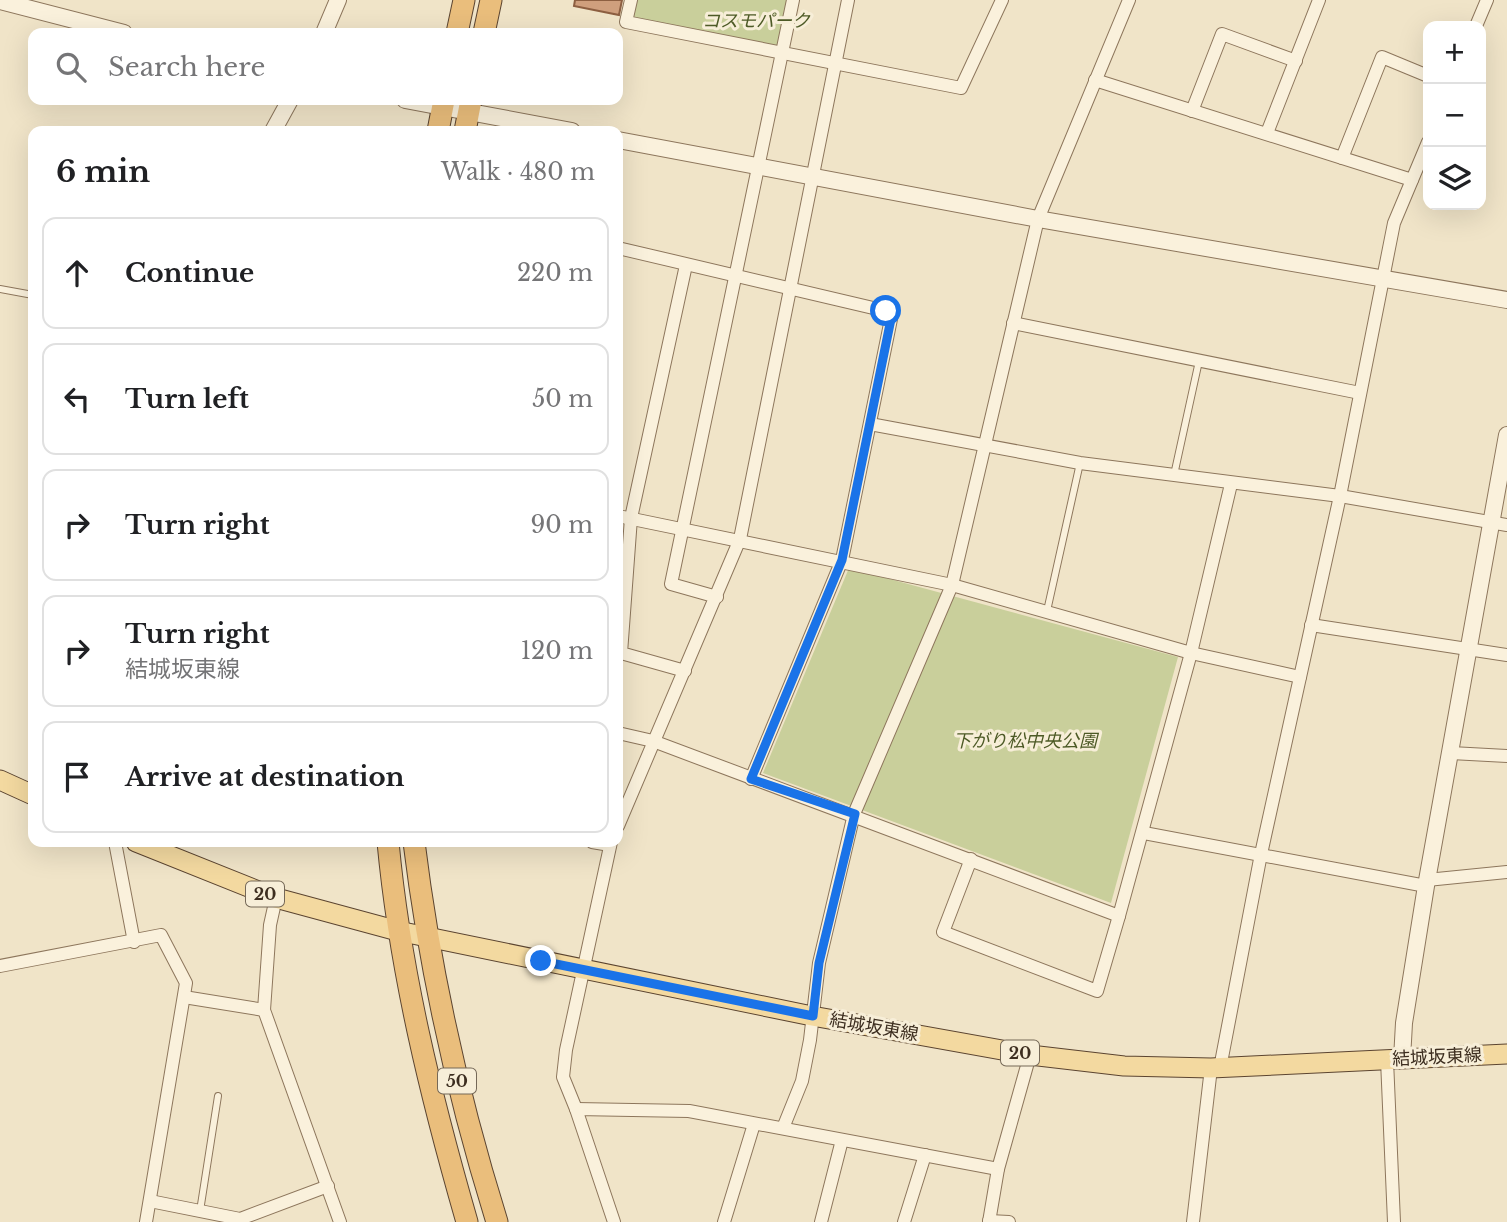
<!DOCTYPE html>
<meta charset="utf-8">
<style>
:root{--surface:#fff;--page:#f2f2f2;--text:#202124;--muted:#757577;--line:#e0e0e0}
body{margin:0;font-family:"Libre Baskerville","Noto Sans JP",serif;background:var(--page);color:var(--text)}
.controls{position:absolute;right:21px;top:21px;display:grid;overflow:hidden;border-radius:14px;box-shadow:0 7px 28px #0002}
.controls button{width:63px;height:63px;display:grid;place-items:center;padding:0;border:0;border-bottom:2px solid var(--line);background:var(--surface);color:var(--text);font:35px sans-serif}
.stop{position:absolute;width:21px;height:21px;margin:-16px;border:5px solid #1a73e8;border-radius:50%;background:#fff}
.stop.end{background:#1a73e8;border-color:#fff;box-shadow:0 2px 7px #0008}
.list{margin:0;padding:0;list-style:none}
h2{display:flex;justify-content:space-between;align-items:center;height:91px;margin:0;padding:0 28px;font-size:30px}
h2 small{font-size:23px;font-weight:400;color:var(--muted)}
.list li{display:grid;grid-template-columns:46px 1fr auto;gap:21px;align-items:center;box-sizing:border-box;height:112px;margin:0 14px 14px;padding:0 14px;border:2px solid var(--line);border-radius:14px}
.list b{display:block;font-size:26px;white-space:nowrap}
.list p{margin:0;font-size:23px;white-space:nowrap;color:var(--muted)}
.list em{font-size:23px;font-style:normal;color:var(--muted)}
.icon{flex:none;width:38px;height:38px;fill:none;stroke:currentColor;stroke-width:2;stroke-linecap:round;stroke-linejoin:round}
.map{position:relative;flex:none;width:1507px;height:1222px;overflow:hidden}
.search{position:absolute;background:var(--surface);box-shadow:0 7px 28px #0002;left:28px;top:28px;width:595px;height:77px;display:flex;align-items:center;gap:18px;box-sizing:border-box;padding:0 24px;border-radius:14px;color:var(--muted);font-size:26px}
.panel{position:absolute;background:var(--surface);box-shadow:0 7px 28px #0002;left:28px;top:126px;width:595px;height:721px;border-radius:14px}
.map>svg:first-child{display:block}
</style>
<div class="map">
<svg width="1507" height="1222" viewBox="0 0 1507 1222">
<rect width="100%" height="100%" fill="#f0e4c8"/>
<!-- green -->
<g fill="#c9cf9b">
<polygon points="634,0 788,0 779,47 630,20"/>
<polygon points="849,568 1178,657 1111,903 763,773"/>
</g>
<!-- building -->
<polygon fill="#cf9f7d" stroke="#8d5f41" stroke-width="2" points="575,0 622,0 619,15 574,6"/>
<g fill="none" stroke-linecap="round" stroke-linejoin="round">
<defs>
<g id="service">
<polyline points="0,289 33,295"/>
<polyline points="1174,475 1199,361"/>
<polyline points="1047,611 1080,463"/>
<polyline points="200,1211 218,1096"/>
</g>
<g id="minor">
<polyline points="631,0 626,22 961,88 1002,0"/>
<polyline points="1476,26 1487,0"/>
<polyline points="1095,80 1412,180"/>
<polyline points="1192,111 1222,34 1296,61"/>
<polyline points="1267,133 1319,0"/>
<polyline points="1342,158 1382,57 1428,76"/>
<polyline points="618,248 886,311 891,319 842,560 751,779"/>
<polyline points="1013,323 1360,393"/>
<polyline points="870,424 1080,463 1340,496 1507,525"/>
<polyline points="618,516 952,585 1191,653 1300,677"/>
<polyline points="717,597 671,584 793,0"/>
<polyline points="1311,625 1507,655"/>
<polyline points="685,671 621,653 631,518 686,265"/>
<polyline points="618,733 653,741 1119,916 1191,653 1231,484"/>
<polyline points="1451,753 1507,756"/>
<polyline points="618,826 740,539 848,0"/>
<polyline points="1144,833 1426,886"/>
<polyline points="115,842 134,942"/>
<polyline points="592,842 610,845"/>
<polyline points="971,859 943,932 1097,991 1119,916"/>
<polyline points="1427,880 1507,872"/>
<polyline points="276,898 270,925 264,1010 340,1222"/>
<polyline points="0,966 161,935 186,983 146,1222"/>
<polyline points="184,997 264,1010"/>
<polyline points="1387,1060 1394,1222"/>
<polyline points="1220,1068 1261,854 1340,496 1394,223 1428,142"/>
<polyline points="576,1109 563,1077 566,1050 611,842"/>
<polyline points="783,1128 802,1081 810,1040 819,963 854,814 952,585 1038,219 1129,0"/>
<polyline points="150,1201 240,1219 328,1186"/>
<polyline points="989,1221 1009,1222"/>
<polyline points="614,1222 576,1109 689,1111 998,1169"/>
<polyline points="724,1222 754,1124"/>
<polyline points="821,1222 842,1140"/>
<polyline points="904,1222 925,1155"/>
<polyline points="989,1222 998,1169 1030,1055"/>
<polyline points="1193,1222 1211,1068"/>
</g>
<g id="tertiary">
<polyline points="0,1 124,33"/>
<polyline points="324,33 338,0"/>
<polyline points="405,100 572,131"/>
<polyline points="273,131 290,100"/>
<polyline points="618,140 1038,219 1507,300"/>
<polyline points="1402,1059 1404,1023 1426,886 1507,435"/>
</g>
<g id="primary">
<polyline points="0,780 33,795"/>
<polyline points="136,842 276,898 398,931 812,1016 1030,1055 1124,1066 1211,1068 1507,1054"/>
</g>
<g id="trunk">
<polyline points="457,33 464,0"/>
<polyline points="484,33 491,0"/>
<polyline points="438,131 444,100"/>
<polyline points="465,131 471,100"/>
<path d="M 388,842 C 400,971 431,1097 467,1222"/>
<path d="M 414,842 C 430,972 458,1097 497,1222"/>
</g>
</defs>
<!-- service casing -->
<use href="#service" stroke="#8d765c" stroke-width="8"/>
<!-- minor casing -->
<use href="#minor" stroke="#8d765c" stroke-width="14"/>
<!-- tertiary casing -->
<use href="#tertiary" stroke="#8d765c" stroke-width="18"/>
<!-- primary casing -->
<use href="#primary" stroke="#5b4430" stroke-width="21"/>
<!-- trunk casing -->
<use href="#trunk" stroke="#5b4430" stroke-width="23"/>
<!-- service -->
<use href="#service" stroke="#faf1dc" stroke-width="6"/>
<!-- minor -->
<use href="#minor" stroke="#faf1dc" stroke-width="12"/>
<!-- tertiary -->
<use href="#tertiary" stroke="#faf1dc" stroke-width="16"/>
<!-- primary -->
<use href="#primary" stroke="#f3d9a0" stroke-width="19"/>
<!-- trunk -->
<use href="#trunk" stroke="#eabe7c" stroke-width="21"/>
</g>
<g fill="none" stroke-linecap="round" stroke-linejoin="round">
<!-- route -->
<polyline stroke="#1a73e8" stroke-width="9" points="541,961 813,1016 819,963 855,814 751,779 842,560 891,319 886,311"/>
</g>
<g text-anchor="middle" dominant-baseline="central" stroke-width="6" stroke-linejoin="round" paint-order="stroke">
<!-- shield labels -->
<g fill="#f7eed8" stroke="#756857" stroke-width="2">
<rect x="246" y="881.5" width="38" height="25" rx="5"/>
<rect x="1001" y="1040.5" width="38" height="25" rx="5"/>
<rect x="438" y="1068.5" width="38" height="25" rx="5"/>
</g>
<g font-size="16" font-weight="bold" fill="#3d2e20">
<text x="265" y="894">20</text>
<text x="1020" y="1053">20</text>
<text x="457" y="1081">50</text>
</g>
<!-- park labels -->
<g font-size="18" font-style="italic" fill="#4d5a26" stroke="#f7eed8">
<text x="756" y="21">コスモパーク</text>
<text x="1025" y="741">下がり松中央公園</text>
</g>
<!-- street labels -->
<g font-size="18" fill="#3d2e20" stroke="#f7eed8">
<text transform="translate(874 1027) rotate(10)">結城坂東線</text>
<text transform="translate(1437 1057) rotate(-3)">結城坂東線</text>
</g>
</g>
</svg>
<div class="controls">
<button>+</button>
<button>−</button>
<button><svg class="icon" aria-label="layers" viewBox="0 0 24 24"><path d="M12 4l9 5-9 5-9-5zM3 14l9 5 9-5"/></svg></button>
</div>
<div class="stop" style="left:886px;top:311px"></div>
<div class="stop end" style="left:541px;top:961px"></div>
<div class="search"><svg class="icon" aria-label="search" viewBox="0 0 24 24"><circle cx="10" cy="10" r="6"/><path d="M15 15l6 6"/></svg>Search here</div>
<section class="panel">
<h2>6 min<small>Walk · 480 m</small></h2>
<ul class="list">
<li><svg class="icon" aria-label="ahead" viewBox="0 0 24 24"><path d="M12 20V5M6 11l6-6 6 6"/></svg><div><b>Continue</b></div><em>220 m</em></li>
<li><svg class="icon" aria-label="left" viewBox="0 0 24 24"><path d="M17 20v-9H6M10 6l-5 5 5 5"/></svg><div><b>Turn left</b></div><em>50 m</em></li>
<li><svg class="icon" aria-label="right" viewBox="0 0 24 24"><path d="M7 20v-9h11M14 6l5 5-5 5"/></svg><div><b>Turn right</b></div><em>90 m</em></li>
<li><svg class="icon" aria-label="right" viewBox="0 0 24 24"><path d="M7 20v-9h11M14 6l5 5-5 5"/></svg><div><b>Turn right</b><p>結城坂東線</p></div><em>120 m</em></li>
<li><svg class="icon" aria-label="arrive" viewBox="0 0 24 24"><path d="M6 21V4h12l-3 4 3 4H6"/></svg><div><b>Arrive at destination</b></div></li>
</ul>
</section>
</div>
